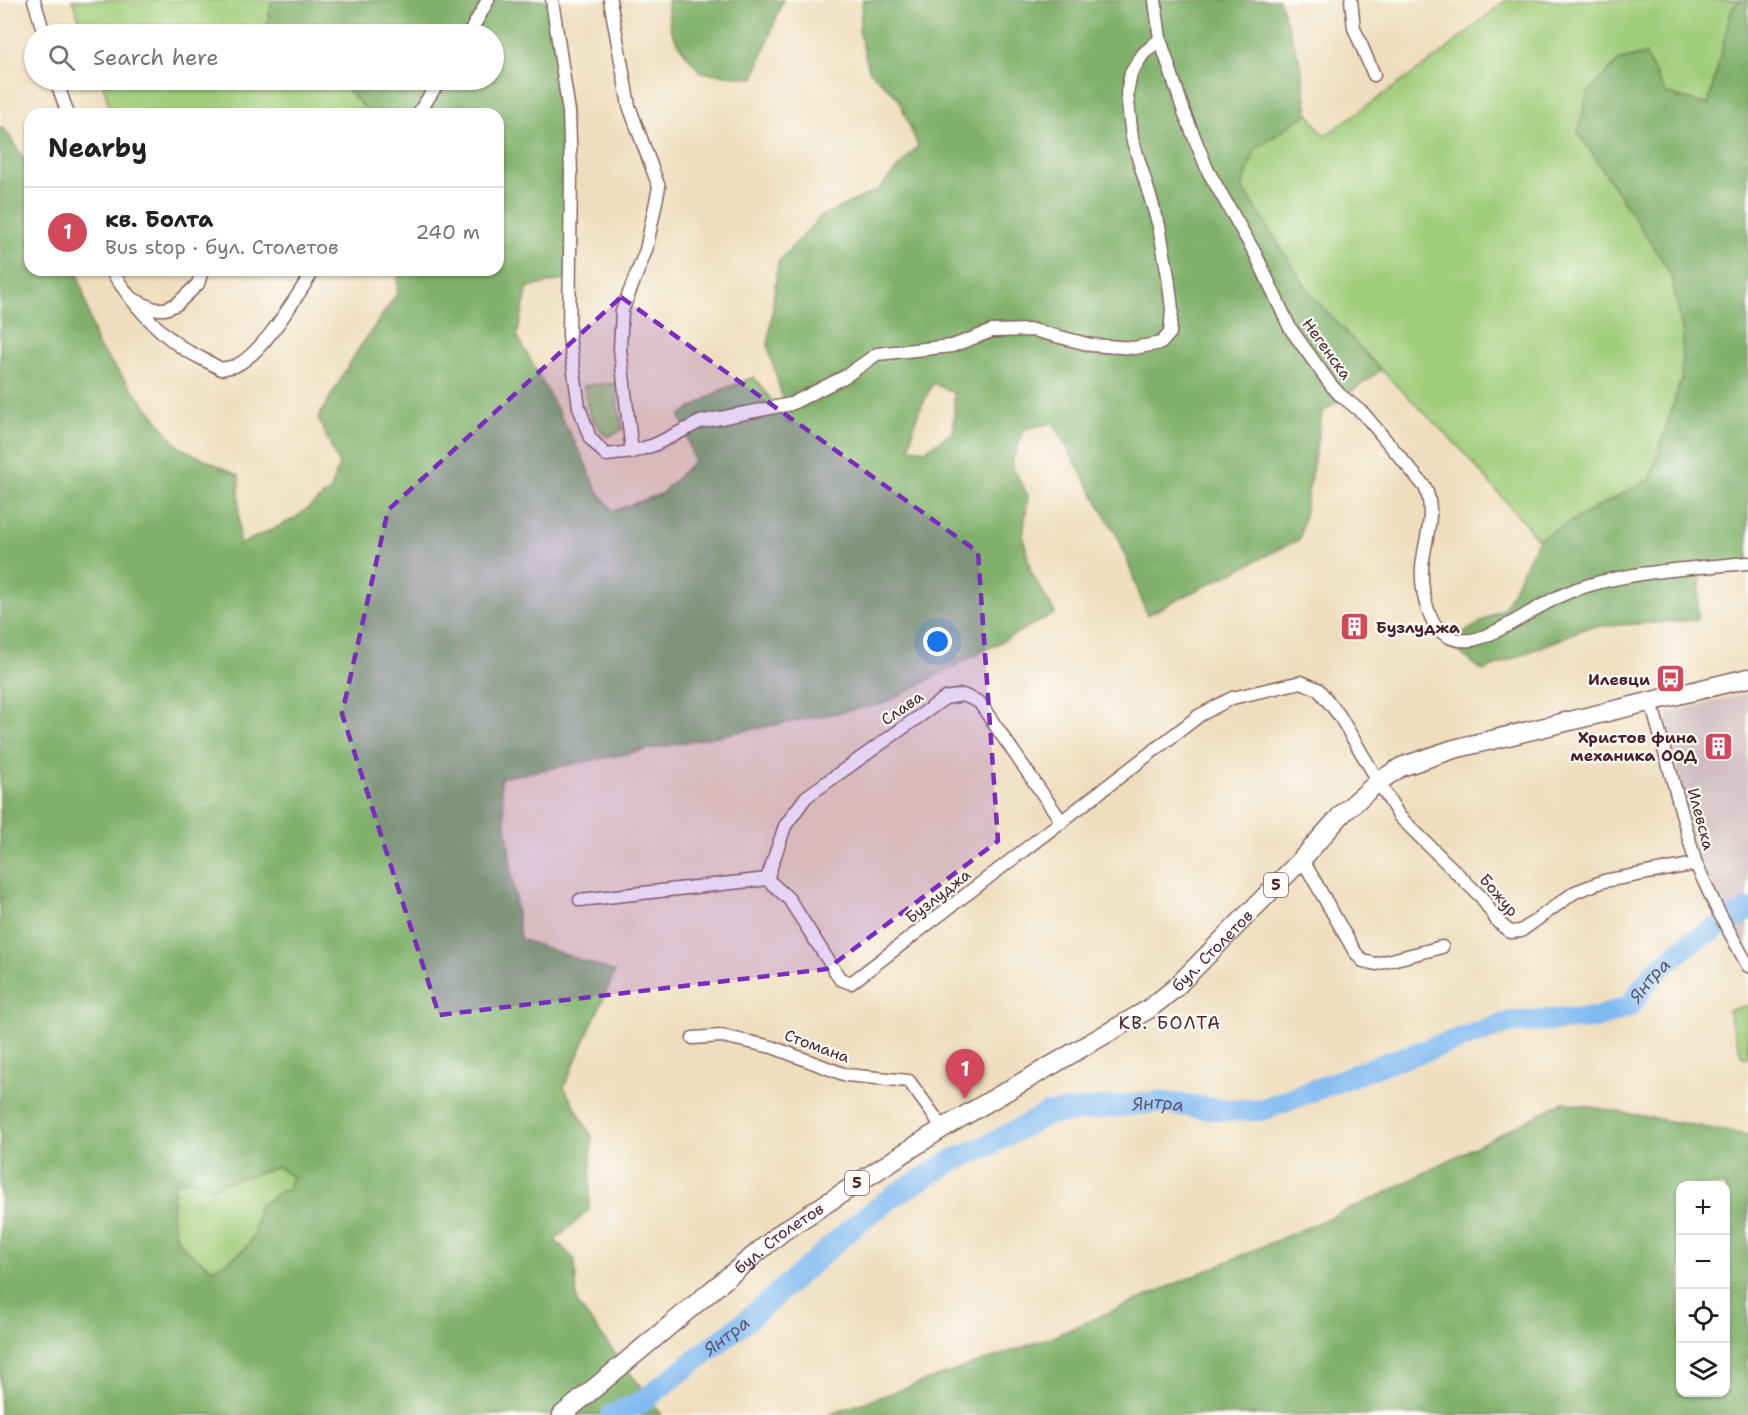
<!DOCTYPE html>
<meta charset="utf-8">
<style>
:root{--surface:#fff;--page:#f6f6f6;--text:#202124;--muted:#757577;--line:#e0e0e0;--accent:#d1495b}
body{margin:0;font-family:"Shantell Sans",sans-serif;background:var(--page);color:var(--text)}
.controls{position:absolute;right:18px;bottom:18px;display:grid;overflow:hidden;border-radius:12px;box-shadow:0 2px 4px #0004}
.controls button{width:54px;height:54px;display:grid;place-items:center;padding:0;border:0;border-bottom:2px solid var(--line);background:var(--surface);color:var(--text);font:30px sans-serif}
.you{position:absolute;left:938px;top:642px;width:21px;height:21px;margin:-15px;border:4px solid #fff;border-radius:50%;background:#1a73e8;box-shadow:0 0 0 9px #1a73e833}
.badge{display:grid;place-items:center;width:39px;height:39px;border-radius:50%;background:var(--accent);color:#fff;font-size:20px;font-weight:700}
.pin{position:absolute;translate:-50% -50px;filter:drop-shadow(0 2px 3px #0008)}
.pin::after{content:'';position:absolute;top:32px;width:21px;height:18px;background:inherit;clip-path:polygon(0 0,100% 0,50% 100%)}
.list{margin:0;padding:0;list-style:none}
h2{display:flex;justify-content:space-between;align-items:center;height:78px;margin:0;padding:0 24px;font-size:26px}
h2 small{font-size:20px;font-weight:400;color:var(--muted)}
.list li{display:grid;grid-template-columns:39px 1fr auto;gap:18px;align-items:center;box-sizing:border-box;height:90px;padding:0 24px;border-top:2px solid var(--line)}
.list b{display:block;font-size:22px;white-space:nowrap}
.list p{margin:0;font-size:20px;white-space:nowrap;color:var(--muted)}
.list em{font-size:20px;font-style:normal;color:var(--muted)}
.icon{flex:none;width:33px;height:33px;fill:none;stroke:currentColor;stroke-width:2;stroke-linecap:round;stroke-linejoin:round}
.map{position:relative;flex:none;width:1748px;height:1415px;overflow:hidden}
.search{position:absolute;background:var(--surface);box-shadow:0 2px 4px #0004;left:24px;top:24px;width:480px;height:66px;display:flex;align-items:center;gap:15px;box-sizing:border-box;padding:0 21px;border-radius:33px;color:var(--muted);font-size:22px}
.panel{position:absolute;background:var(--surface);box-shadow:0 2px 4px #0004;left:24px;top:108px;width:480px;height:168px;border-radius:18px}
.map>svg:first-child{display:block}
</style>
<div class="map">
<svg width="1748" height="1415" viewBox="0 0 1748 1415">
<rect width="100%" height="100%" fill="#fdfcf7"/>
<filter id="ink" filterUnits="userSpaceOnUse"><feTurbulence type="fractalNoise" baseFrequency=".0167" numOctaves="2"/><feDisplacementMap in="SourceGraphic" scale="12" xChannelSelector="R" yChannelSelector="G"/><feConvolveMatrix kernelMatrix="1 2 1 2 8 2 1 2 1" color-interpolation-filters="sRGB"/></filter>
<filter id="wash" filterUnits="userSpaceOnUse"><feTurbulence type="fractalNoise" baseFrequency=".008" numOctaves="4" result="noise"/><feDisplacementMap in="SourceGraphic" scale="24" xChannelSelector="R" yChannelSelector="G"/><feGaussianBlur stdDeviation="1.35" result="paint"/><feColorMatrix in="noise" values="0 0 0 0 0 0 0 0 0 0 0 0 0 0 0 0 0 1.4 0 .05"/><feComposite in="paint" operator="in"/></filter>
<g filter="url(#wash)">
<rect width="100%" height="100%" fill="#efdebd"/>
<!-- industrial -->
<polygon fill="#d2bec2" points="1748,693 1748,945 1747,946 1724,913 1698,862 1666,714"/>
<!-- green -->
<g fill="#a1cd7a" stroke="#767652" stroke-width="1.5">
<polygon points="72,0 272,0 267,25 273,34 85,34"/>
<polygon points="1506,0 1740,0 1732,9 1709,105 1666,94 1629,207 1671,274 1683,334 1681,380 1650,479 1538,539 1461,449 1381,370 1311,295 1242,187 1255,150 1308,113 1324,136 1441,54"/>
<polygon points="102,80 338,80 370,114 111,114"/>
<path d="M 617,383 L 618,408 L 623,429 L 607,437 C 590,418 587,412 584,386 Z"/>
<polygon points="1748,1005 1748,1057 1742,1057 1728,1011"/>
<path d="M 278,1167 L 293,1177 L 287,1190 L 277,1194 L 258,1207 C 256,1216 256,1228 253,1236 C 247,1252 227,1261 213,1269 C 203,1262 187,1253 180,1243 C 170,1229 172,1198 174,1182 L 190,1181 L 212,1187 Z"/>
</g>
<!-- forest -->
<g fill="#80b06a" stroke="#65684a" stroke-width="1.5" fill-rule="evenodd">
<path d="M 272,0 L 552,0 L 569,112 L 570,279 L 528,287 L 517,335 L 582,456 L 597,490 L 613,511 L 661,494 L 694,461 L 680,415 L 721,390 L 754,377 L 790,425 L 768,347 L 778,262 L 821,216 L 878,190 L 918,146 L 898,98 L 869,70 L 859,31 L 863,0 L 1279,0 L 1301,66 L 1308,113 L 1255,150 L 1242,187 L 1311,295 L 1381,370 L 1322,413 L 1300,539 L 1147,615 L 1120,541 L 1053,423 L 1025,429 L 1011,464 L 1028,496 L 1023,536 L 1031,572 L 1055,613 L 883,704 L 500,778 L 520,939 L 615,972 L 564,1087 L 592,1137 L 589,1210 L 555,1240 L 575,1260 L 577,1303 L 662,1415 L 0,1415 L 0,128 L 3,127 L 30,168 L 30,270 L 77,270 L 97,345 L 179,447 L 239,476 L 239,545 L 294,519 L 331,490 L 339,464 L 318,418 L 356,353 L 397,294 L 398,270 L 498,270 L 498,114 L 370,114 L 338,80 L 494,80 L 494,34 L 273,34 L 267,25 ZM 933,383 L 954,393 L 954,431 L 926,450 L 909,448 L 917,415 ZM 278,1167 L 292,1177 L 287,1190 L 277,1194 L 258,1207 C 256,1216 256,1227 253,1236 C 247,1252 227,1261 213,1269 C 203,1262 187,1253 180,1243 C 170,1229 172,1198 175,1182 L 190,1181 L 212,1187 Z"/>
<path d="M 668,0 L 783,0 L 754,78 L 700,72 C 679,45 667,36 668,0 Z"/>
<polygon points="1740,0 1748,0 1748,563 1701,568 1697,620 1589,627 1483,671 1448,643 1505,607 1538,539 1650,479 1681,380 1683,334 1671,274 1578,132 1588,93 1618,61 1645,54 1666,94 1708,105 1732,8"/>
<path d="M 1563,1102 L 1748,1135 L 1748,1415 L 828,1415 L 1052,1337 L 1375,1198 ZM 1680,1186 L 1726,1186 L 1726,1392 L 1680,1392 Z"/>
</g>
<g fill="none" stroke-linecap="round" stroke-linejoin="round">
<!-- river -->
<path stroke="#80baf1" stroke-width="22" id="s1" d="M 612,1415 L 640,1403 L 745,1322 L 860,1221 L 898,1193 L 954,1160 L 987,1146 L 1047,1114 L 1157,1102 L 1222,1110 L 1262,1110 L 1378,1066 L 1511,1022 L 1596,1018 L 1630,1006 L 1652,975 L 1690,943 L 1748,910"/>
</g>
</g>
<g filter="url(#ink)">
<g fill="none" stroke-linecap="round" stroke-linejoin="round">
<defs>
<g id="street">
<polyline points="34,0 44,34"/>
<polyline points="552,0 569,112 571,173 569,336 579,407 590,438 606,455 632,452 654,445 700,422 791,404 846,376 877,354 952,346 992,331 1033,330 1091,345 1134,348 1161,343 1170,333 1172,309 1168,276 1159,226 1132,138 1127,93 1131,73 1143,54 1160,39"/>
<polyline points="610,0 629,106 659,187 646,250 622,311 620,349 632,452"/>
<path d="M 1155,0 L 1160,39 L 1184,112 L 1208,171 L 1256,255 L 1290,328 L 1331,385 L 1339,394 L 1364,414 L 1425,487 C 1437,515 1424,540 1422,568 C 1421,583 1424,603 1431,617 C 1438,634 1452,642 1471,640 C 1498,636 1540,603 1569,592 C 1619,572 1693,568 1748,563"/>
<polyline points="1351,0 1354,28 1374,75"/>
<polyline points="469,34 488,0"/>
<polyline points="56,80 68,114"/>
<polyline points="418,114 440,80"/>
<path d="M 111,270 C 130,300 154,329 184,349 C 196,356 209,362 221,369 C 226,368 231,367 235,366 C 263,354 297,295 314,270"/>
<polyline points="133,299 154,309 165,309 177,304 198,284 202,270"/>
<polyline points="1651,702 1696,864 1716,907 1748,966"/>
<polyline points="1302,859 1355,952 1363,961 1376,964 1442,947"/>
<polyline points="767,879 785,826 806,797 945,698 963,695 979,702 1062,822"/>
<polyline points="580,900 767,879 789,899 840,979 851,983 1200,715 1232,698 1301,682 1318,689 1339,715 1399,816 1482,898 1497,921 1510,932 1521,931 1575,892 1604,881 1696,864"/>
<polyline points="693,1038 722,1036 772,1047 846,1075 909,1081 943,1128"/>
</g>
<g id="primary">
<path id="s2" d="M 562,1415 L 782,1232 L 943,1128 L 1149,1009 L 1174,989 L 1302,859 L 1342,814 L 1378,782 L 1401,767 L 1454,749 L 1748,678"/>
</g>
</defs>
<!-- street casing -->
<use href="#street" stroke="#84625e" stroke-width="15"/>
<!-- primary casing -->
<use href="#primary" stroke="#84625e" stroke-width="21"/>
<!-- street -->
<use href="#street" stroke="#fff" stroke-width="12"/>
<!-- primary -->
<use href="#primary" stroke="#fff" stroke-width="18"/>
</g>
</g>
<!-- marked area -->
<path fill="#7b2cbf" fill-opacity="0.2" stroke="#7b2cbf" stroke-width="4.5" stroke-dasharray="12 8" stroke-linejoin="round" d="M 621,297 L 978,552 L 998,841 L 827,969 L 439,1015 L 342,714 L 388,510 Z"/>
<!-- icons -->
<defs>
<symbol id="building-square" viewBox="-11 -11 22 22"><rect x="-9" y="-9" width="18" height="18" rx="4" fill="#d1495b" stroke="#fdfcf7"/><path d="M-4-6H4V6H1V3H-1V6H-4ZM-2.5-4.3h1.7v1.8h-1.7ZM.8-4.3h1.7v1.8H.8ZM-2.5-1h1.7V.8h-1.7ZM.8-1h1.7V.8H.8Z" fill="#fff"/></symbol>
<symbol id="bus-square" viewBox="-11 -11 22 22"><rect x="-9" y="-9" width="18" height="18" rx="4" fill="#d1495b" stroke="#fdfcf7"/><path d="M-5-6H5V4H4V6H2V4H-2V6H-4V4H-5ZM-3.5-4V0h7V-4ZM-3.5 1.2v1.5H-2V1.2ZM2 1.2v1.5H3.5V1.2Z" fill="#fff"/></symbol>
</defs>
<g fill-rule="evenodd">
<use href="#building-square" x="1338" y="610" width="33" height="33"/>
<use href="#bus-square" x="1654" y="662" width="33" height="33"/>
<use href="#building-square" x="1702" y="730" width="33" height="33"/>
</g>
<g text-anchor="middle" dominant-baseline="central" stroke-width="4.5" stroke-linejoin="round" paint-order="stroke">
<!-- shield labels -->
<g fill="#fdfcf7" stroke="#806168" stroke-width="1.5">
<rect x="1264" y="873" width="24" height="24" rx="4.5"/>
<rect x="845" y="1171" width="24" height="24" rx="4.5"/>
</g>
<g font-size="15" font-weight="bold" fill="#4a1f2b">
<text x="1276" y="885">5</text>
<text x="857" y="1183">5</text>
</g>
<!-- street labels -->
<g font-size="16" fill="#4a1f2b" stroke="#fdfcf7">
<text transform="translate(1327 349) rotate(54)">Негенска</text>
<text transform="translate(902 708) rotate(-35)">Слава</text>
<text transform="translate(1701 819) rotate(75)">Илевска</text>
<text transform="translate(1499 895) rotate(49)">Божур</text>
<text transform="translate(938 896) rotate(-38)">Бузлуджа</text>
<text stroke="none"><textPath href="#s2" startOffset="802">бул. Столетов</textPath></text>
<text transform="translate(817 1046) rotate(20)">Стомана</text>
<text stroke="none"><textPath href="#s2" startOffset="280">бул. Столетов</textPath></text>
</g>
<!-- poi labels -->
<g font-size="16" font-weight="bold" fill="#4a1f2b" stroke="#fdfcf7" text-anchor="end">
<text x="1376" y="627" text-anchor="start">Бузлуджа</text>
<text x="1650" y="679">Илевци</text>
<text x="1697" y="737">Христов фина<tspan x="1697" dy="18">механика ООД</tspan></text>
</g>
<!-- water labels -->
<g font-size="18" font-style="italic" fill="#5d5570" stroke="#fdfcf7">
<text stroke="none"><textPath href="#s1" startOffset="1166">Янтра</textPath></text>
<text stroke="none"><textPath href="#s1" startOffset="644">Янтра</textPath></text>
<text stroke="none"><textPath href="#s1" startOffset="140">Янтра</textPath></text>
</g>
<!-- neighbourhood labels -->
<g font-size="18" letter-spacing="1.5" fill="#4a1f2b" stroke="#fdfcf7">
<text x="1170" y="1023">КВ. БОЛТА</text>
</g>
</g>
</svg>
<div class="controls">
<button>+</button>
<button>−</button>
<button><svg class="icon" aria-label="locate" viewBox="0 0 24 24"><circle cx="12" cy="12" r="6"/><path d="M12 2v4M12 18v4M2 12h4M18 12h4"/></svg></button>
<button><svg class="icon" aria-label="layers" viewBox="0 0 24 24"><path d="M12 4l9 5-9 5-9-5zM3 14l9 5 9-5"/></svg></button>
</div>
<div class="you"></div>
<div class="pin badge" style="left:965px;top:1099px">1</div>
<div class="search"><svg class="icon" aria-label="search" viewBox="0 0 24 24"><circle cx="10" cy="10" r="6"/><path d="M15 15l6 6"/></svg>Search here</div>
<section class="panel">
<h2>Nearby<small></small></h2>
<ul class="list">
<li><span class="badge">1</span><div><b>кв. Болта</b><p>Bus stop · бул. Столетов</p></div><em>240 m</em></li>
</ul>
</section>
</div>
